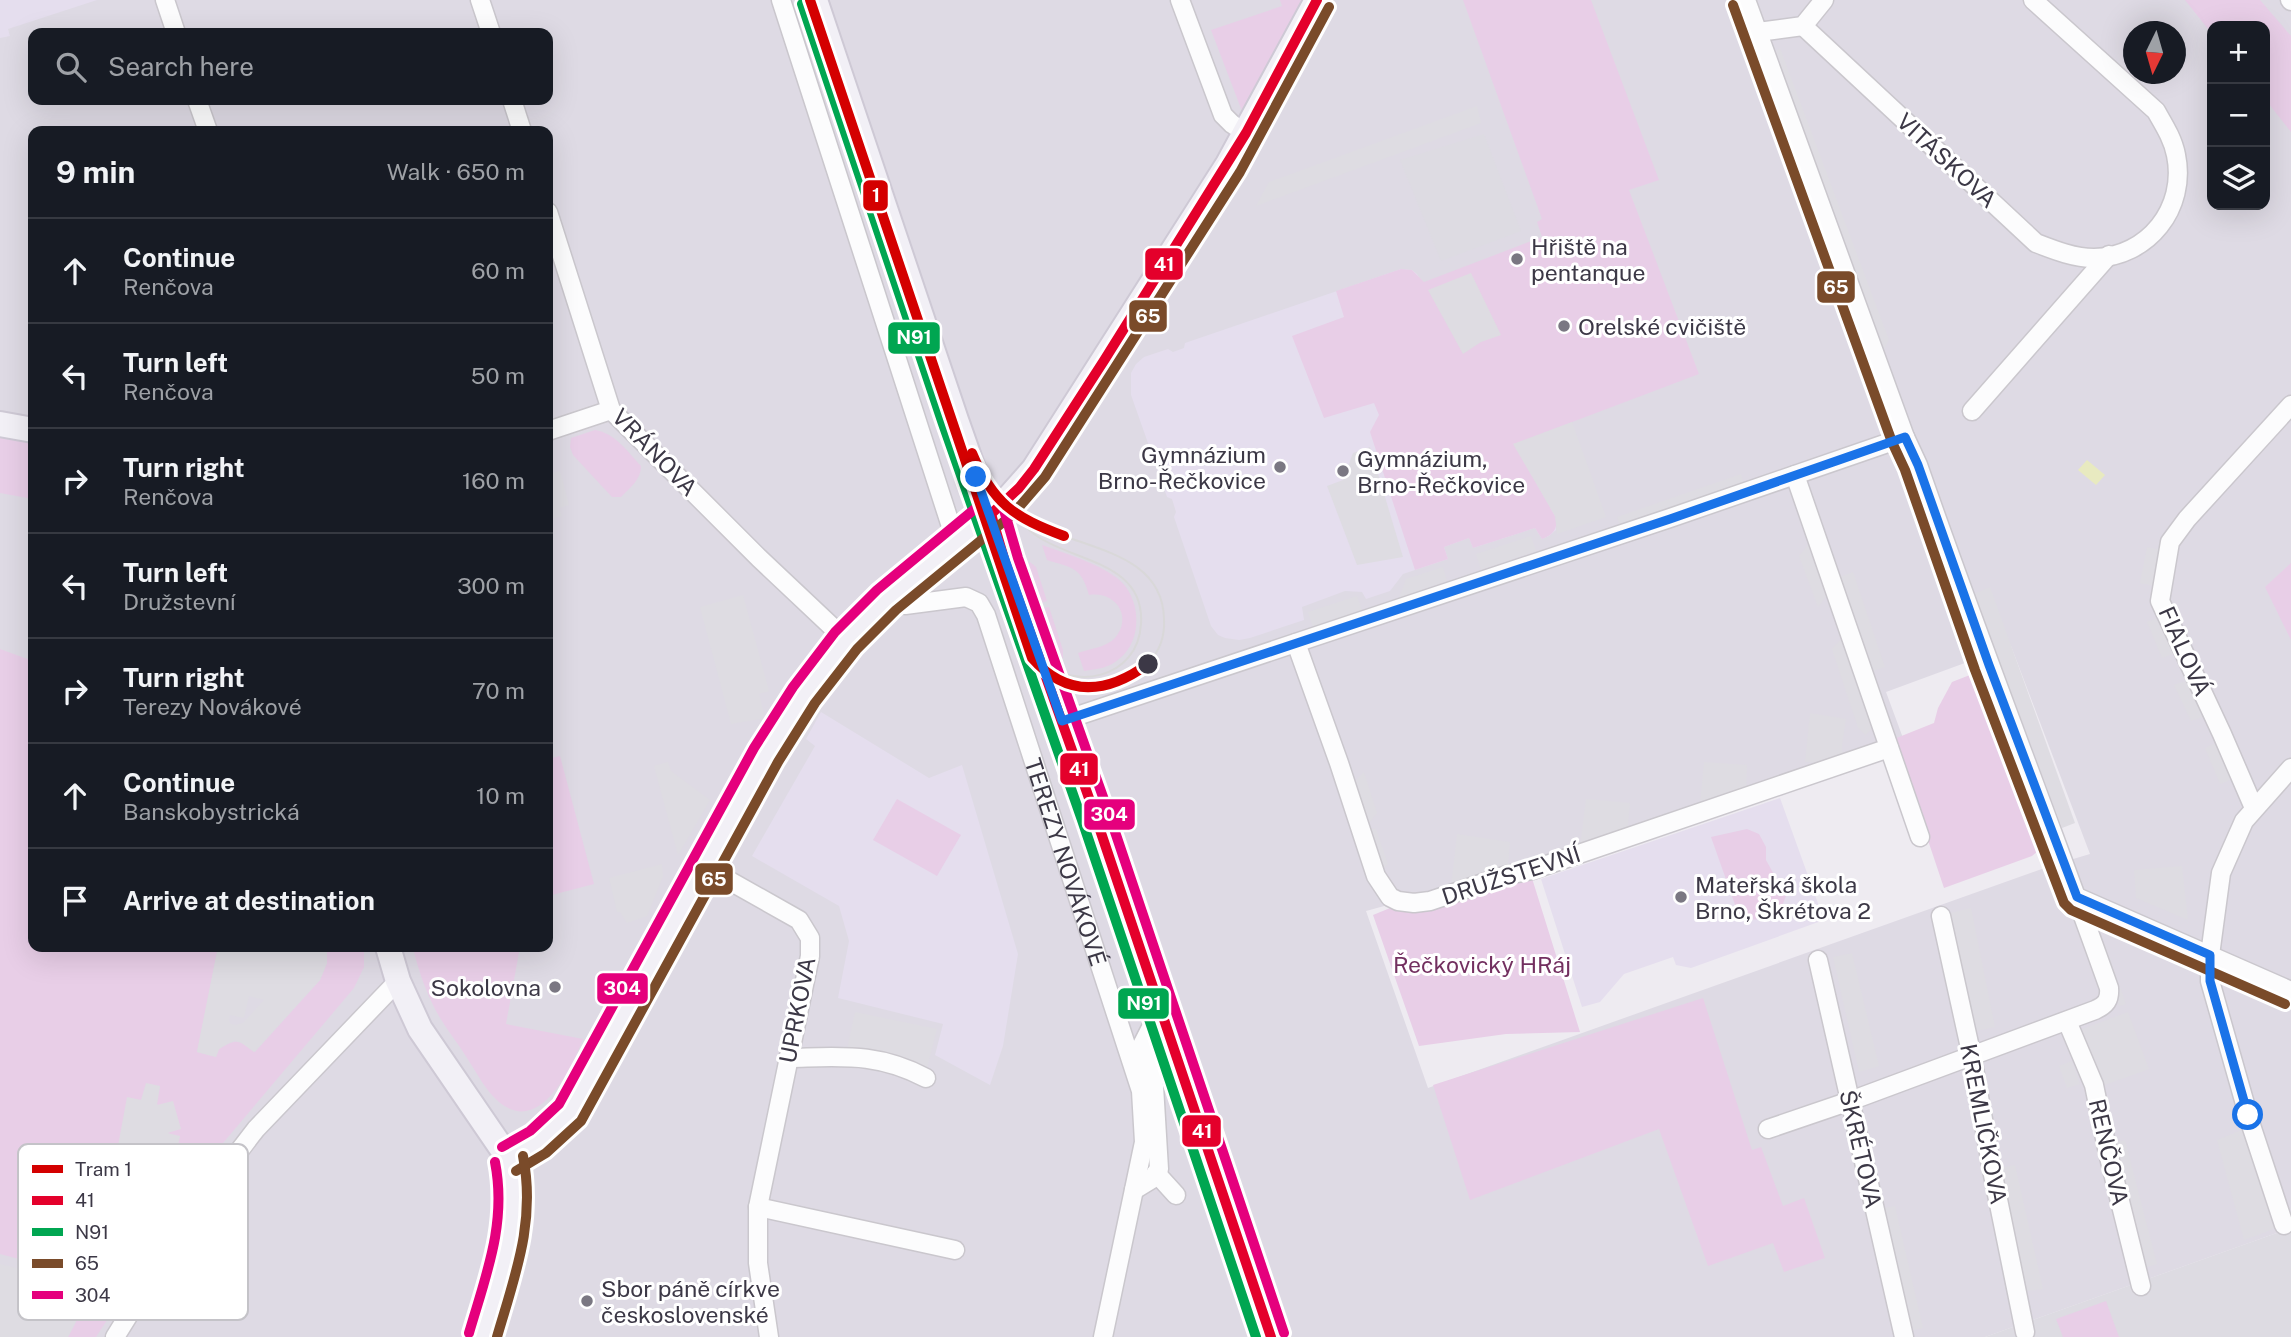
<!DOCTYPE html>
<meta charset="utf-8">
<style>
:root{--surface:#171b24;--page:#242831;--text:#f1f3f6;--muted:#9ea1a6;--line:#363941}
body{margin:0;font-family:"Public Sans",sans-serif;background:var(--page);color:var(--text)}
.controls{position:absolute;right:21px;top:21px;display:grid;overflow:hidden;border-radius:14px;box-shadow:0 7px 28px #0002}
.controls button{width:63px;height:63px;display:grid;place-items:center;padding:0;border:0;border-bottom:2px solid var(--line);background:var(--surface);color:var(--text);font:35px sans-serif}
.compass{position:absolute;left:2123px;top:21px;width:63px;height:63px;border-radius:50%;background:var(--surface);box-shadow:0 7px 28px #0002;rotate:185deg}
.stop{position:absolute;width:21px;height:21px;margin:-16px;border:5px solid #1a73e8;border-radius:50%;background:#fff}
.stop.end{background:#1a73e8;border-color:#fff;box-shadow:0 2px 7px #0008}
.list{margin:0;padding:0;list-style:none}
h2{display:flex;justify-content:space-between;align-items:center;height:91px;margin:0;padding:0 28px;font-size:30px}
h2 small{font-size:23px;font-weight:400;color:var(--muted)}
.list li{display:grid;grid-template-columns:46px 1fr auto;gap:21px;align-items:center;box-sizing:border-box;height:105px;padding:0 28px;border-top:2px solid var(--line)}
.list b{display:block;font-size:26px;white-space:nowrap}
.list p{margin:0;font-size:23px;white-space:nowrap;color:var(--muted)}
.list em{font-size:23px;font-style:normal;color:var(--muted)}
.icon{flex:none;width:38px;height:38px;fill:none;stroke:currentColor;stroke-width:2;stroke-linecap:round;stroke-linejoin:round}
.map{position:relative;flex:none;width:2291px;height:1337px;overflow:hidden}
.search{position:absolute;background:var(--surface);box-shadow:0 7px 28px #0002;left:28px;top:28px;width:525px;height:77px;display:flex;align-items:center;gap:18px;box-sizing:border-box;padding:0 24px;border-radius:14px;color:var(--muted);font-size:26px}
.panel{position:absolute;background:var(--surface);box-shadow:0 7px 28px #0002;left:28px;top:126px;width:525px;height:826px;border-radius:14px}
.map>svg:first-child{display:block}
</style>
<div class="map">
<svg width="2291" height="1337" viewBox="0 0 2291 1337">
<rect width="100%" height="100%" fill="#eeebf1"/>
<!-- residential -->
<path fill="#dedae4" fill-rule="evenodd" d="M 0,0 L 2291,0 L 2291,1228 L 1985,1337 L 0,1337 ZM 2212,26 L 2265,26 L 2265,205 L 2212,205 ZM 2134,32 L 2176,32 L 2176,74 L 2134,74 ZM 33,33 L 548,33 L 548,100 L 33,100 ZM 33,131 L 548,131 L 548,947 L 33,947 ZM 2011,646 L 2090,854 L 2053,865 L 1428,1088 L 1366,911 L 1417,897 L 1903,738 L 1886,692 Z"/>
<!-- industrial -->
<g fill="#dddbe2">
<polygon points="1484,134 1521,231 1441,261 1400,160"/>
<polygon points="2291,1228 2291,1337 1985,1337"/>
</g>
<!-- education -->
<g fill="#e5deee">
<polygon points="0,0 97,0 8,29 10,36 0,38"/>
<polygon points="1401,269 1412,270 1417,274 1555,516 1556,530 1549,536 1542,539 1535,528 1473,548 1469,538 1444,547 1448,559 1403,574 1390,591 1366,599 1362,592 1345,591 1302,607 1304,620 1250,638 1239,640 1225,638 1218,635 1211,626 1174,517 1176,512 1172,499 1167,497 1131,395 1131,373 1136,364 1144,357 1168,349 1173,352 1184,348 1185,343"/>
<polygon points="821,712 929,778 962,765 1018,954 1003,1046 990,1085 935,1055 943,1024 838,998 849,941 839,906 752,856 815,746 806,739"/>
<polygon points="1780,798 1824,920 1691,968 1676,965 1673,957 1624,974 1600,1002 1582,1007 1541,879"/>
</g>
<!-- green -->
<g fill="#e8cee7" fill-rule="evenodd">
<polygon points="1280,0 1309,0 1245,119 1211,30 1282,6"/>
<path d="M 1463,0 L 1591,0 L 1659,180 L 1629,190 L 1699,374 L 1514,444 L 1555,516 C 1559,528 1553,535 1542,539 L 1535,528 L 1473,548 L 1469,538 L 1444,547 L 1448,559 L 1415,570 L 1370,432 L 1379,415 L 1374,403 L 1324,418 L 1292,336 L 1344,317 L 1336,291 L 1401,269 L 1412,270 L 1424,282 L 1542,237 L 1537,222 L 1542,219 Z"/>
<polygon points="2185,0 2260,0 2291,36 2291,132 2265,99 2265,26 2212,26 2212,34"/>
<path d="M 595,430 C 615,433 627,451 641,466 C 641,479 631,487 621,497 L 612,497 L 573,455 L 570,447 L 571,438 Z"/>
<polygon points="0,437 33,443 33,499 0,493"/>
<path d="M 1042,545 C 1067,554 1095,562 1117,578 C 1141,596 1144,640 1119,659 C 1109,668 1097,669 1084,671 L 1078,653 C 1089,649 1107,647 1115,638 C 1133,617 1116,591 1089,595 C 1081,567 1073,568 1047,560 Z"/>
<polygon points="1030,562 1036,567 1047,601 1041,603 1027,563"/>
<polygon points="2291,563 2291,640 2265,587"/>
<polygon points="1049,607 1063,650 1063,658 1059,659 1043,608"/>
<path d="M 0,649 L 33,661 L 33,947 L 218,947 L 197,1052 L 216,1057 L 219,1049 C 238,1038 237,1040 255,1052 L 320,980 L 327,963 L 327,947 L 364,947 L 364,967 L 354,988 L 223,1143 L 96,1337 L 68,1337 C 76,1323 88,1303 75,1288 C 69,1280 65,1279 61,1270 L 0,1254 ZM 160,1086 L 156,1103 L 181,1128 L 167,1133 L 180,1137 L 163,1164 L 171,1170 L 94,1220 L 104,1173 L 115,1162 L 141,1100 Z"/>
<polygon points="1975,673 2040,846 2038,851 2032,856 1944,888 1894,739 1934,723 1938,708 1952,682"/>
<polygon points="560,756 594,884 548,896 548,759"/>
<polygon points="897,799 961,835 937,876 873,840"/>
<path d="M 1747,829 L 1759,834 L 1766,847 L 1766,860 L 1786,896 L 1780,911 C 1765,919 1756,923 1739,916 L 1711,837 Z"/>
<polygon points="1531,875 1580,1032 1506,1034 1419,1046 1373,915 1395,906"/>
<path d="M 413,947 L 520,947 L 506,1024 L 583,1039 C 571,1069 540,1136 499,1102 C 485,1090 477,1073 467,1058 C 456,1040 441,1023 432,1003 C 424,986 417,966 413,947 Z"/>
<polygon points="1703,998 1752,1150 1761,1147 1783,1206 1804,1198 1825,1258 1784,1272 1773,1243 1708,1266 1659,1129 1470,1200 1433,1085"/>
<polygon points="2106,1301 2119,1337 2063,1337 2056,1319"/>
</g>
<!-- parking -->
<g fill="#dedce2" fill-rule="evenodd">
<polygon points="1780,48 1889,340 1883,352 1770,54"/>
<polygon points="1477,106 1481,123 1256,206 1269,182"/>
<polygon points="1471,273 1501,335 1481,342 1463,354 1428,290"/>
<polygon points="1572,422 1606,517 1557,534 1555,516 1513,444"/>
<polygon points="1370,447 1403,557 1357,565 1327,486 1343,480 1353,453"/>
<polygon points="560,471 569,505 559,508 562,516 548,520 548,474"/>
<polygon points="1741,474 1746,492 1623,534 1617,517"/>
<polygon points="1531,536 1536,551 1481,570 1476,554"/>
<polygon points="1811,541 1829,593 1818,607 1799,556"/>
<polygon points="2147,547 2161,550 2154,586 2140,583"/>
<polygon points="1443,567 1447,581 1399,598 1406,579"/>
<polygon points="1853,572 1885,667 1870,672 1837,578"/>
<polygon points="1990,587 2075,823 2062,828 1974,594"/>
<polygon points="743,595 769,691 759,694 765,718 731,724 700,607"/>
<polygon points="1357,596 1362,610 1313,627 1308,612"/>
<polygon points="2160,617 2175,653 2162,658 2147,622"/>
<polygon points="1844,636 1875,725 1866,735 1858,728 1832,649"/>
<polygon points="2188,680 2206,716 2191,721 2174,685"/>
<polygon points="1810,713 1846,719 1842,746 1842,751 1845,755 1822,763 1805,762"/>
<polygon points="2218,742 2233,779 2220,784 2205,748"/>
<polygon points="668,762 671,771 710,800 678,855 654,766"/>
<polygon points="1704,762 1747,765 1746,797 1699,814"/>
<polygon points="1364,772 1377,813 1366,827 1352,784"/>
<polygon points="1586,799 1630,803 1627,837 1579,854"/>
<polygon points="1367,828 1376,829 1388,864 1381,870"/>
<polygon points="1457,834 1510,842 1507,875 1450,895"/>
<polygon points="662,864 663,876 647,916 627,923 620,912 617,912 609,878"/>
<polygon points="2182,866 2188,920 2136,898 2134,870"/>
<polygon points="1971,908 1995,1027 1975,1031 1951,913"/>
<polygon points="2105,944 2126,1004 2119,1006 2098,946"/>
<path d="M 218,947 L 327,947 L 327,963 L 320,980 L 254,1052 L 239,1041 L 234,1040 L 219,1049 L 216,1057 L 197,1052 ZM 249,996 L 264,1000 L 243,1023 L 236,1025 L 231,1024 L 229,1020 L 230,1015 L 244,1018 Z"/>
<polygon points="1852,953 1879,1066 1859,1072 1833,957"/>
<polygon points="855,1012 937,1029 925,1076 844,1063"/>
<polygon points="2128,1012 2149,1069 2102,1086 2094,1063 2077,1031"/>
<polygon points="2072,1061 2080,1084 2067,1088 2059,1066"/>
<polygon points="146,1083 160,1086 157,1105 173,1101 181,1129 167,1133 180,1136 174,1164 164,1163 171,1171 146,1211 127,1201 119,1222 93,1220 104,1173 115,1162 127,1097 141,1100"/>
<polygon points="2254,1125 2284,1225 2244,1240 2217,1140"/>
<polygon points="2125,1140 2157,1264 2137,1270 2106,1144"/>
<polygon points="2015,1165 2043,1289 2019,1292 1992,1170"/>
<polygon points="1895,1206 1923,1328 1903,1332 1875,1210"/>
<polygon points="0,1264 65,1280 74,1287 80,1295 80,1313 68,1337 0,1337"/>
</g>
<!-- water -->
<polygon fill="#e8eac0" points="2087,460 2105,475 2096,485 2078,470"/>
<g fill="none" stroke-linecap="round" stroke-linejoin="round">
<defs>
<g id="street">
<polyline points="165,0 176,33"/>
<polyline points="480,0 491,33"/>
<polyline points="781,0 956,542"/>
<polyline points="1180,0 1223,115 1232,124 1246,133"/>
<path d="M 1746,0 L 1905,437 L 1918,465 C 1979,641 2047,813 2109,988 C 2110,1000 2106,1005 2095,1010 L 1850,1101 L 1768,1129"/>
<polyline points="2290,0 2291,1"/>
<path d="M 1803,26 L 2036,243 C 2054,250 2074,258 2094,258 C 2148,257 2187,208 2176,155 C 2173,139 2164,125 2156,111 L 2033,0"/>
<polyline points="1758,32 1803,26 1824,0"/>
<polyline points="197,100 208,131"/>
<polyline points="512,100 522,131"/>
<polyline points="548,212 611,410 759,558 846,640"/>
<polyline points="1972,411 2109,255"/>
<polyline points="548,431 611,410"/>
<polyline points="1795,475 1920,837"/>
<path id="s1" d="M 887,600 L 905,605 L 966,597 L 979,603 L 986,615 L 1141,1091 L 1144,1142 L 1103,1337"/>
<polyline points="1296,643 1339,763 1376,876 1390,897 1398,901 1414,903 1430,901 1507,875 1532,870 1889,748"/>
<polyline points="1062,721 1670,518 1905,437"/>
<polyline points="2254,808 2222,734 2160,601 2170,542 2187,519 2291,405"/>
<polyline points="705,867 799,920 810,938 810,956 758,1207 758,1263 769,1337"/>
<polyline points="2077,897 2291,991"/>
<polyline points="1941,916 1972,1057 1992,1170 2025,1332"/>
<polyline points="1818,960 1904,1337"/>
<polyline points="2067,1021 2094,1085 2108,1153 2141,1286"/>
<path d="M 788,1058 C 841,1057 877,1052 926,1078"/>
<polyline points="1156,1173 1176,1195"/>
<polyline points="1134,1190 1152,1179 1159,1169 1154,1086 1142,1045 1160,1010"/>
<polyline points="758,1207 955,1250"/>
<polyline points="2284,1225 2251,1125 2210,981 2210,955 2221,873 2244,821 2291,768"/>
<path d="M 115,1337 C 159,1266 204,1195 256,1129 L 398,981"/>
</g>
<g id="secondary">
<polyline points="815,0 956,420 1095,815 1271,1337"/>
<polyline points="0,424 33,430"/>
<path d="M 388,947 L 398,981 L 420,1029 L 509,1159 C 526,1218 498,1280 482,1337"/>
<polyline points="509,1159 538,1142 570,1113 766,755 804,695 846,640 887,600 1003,504 1034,469 1228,164 1317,0"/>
</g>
</defs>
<!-- street casing -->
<use href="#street" stroke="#cac7cd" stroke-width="21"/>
<!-- secondary casing -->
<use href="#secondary" stroke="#cec9d5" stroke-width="28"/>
<!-- street -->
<use href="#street" stroke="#fcfcfd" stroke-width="18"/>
<!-- secondary -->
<use href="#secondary" stroke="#f2f0f6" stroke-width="24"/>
<!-- tram -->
<g stroke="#d9d8d9" stroke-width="2">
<path d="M 1000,502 C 1013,514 1025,529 1040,538 C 1078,562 1145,564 1141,624 C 1138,679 1072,693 1037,657 C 1028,648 1025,636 1020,624"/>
<path d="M 1064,536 C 1107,552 1163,563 1164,619 C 1165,637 1160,650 1148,664"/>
</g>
<defs>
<g id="bus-1">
<polyline points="991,514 1005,562 1095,815 1271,1337"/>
<polyline points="991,514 1019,488 1034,469 1105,359 1246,133 1317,0"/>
</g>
<polyline id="bus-2" points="802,4 943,424 1082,820 1256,1337"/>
<g id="bus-3">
<polyline points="1733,5 1892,442 1905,470 1975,670 2064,903 2071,910 2285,1004"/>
<polyline points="516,1171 546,1153 581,1121 778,762 815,703 857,649 896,610 1013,514 1045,477 1240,172 1329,7"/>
<path d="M 497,1337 C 515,1275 536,1222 523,1156"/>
</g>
<g id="bus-4">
<polyline points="1004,510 1018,558 1108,811 1284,1333"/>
<polyline points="502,1147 530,1131 559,1104 754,748 793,687 835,632 877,590 982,503"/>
<path d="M 469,1333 C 486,1275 507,1223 495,1162"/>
</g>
</defs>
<!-- bus-1 casing -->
<use href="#bus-1" stroke="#fff" stroke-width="16"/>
<!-- bus-2 casing -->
<use href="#bus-2" stroke="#fff" stroke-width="16"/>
<!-- bus-3 casing -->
<use href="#bus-3" stroke="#fff" stroke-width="16"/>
<!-- bus-4 casing -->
<use href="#bus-4" stroke="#fff" stroke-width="16"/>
<!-- bus-1 -->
<use href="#bus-1" stroke="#e4002b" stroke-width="10"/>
<!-- bus-2 -->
<use href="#bus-2" stroke="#00a651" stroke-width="10"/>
<!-- bus-3 -->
<use href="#bus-3" stroke="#7a4b2a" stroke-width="10"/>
<!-- bus-4 -->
<use href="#bus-4" stroke="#e5007d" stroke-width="10"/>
<defs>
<g id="tram-1">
<path d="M 810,0 L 1032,658 C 1067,698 1107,694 1148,664"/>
<path d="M 972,453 C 993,504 1014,517 1064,536"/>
</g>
</defs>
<!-- tram-1 casing -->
<use href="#tram-1" stroke="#fff" stroke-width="16"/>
<!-- tram-1 -->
<use href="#tram-1" stroke="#d40000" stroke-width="10"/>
</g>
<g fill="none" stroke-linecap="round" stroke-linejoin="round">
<!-- route -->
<polyline stroke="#1a73e8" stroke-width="9" points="976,477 1062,721 1670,519 1905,437 1918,465 1989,665 2077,897 2210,955 2210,981 2248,1115"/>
</g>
<!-- markers -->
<g fill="#7a7782" stroke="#fff" stroke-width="2.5">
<circle cx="1517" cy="259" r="7"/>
<circle cx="1564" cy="326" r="7"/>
<circle cx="1280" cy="467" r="7"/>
<circle cx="1343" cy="471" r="7"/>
<circle cx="1681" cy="897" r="7"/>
<circle cx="555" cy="987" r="7"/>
<circle cx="587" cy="1301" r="7"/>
</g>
<circle fill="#3c3846" stroke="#fff" stroke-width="2.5" cx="1148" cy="664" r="11"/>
<g text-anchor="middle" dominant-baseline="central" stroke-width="6" stroke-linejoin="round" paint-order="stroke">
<!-- street labels -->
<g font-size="23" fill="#3c3846" stroke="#fff">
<text transform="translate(1947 160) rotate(43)">VITÁSKOVA</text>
<text transform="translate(655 452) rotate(46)">VRÁNOVA</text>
<text transform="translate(2185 651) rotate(66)">FIALOVÁ</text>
<text stroke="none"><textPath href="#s1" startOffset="368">TEREZY NOVÁKOVÉ</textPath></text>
<text transform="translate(1511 875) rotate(-18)">DRUŽSTEVNÍ</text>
<text transform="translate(797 1010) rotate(-79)">UPRKOVA</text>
<text transform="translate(1984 1124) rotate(79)">KREMLIČKOVA</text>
<text transform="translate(1861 1149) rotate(77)">ŠKRÉTOVA</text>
<text transform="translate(2109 1152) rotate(77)">RENČOVA</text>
</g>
<!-- poi labels -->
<g font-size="23" fill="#3c3846" stroke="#fff" text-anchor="start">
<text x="1531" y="246">Hřiště na<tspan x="1531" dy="26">pentanque</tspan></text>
<text x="1578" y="326">Orelské cvičiště</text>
<text x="1266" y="454" text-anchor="end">Gymnázium<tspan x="1266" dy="26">Brno-Řečkovice</tspan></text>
<text x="1357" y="458">Gymnázium,<tspan x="1357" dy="26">Brno-Řečkovice</tspan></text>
<text x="1695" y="884">Mateřská škola<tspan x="1695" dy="26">Brno, Škrétova 2</tspan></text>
<text x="541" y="987" text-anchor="end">Sokolovna</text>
<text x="601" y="1288">Sbor páně církve<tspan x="601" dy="26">československé</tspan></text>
</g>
<!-- park labels -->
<g font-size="23" fill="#733060" stroke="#fff">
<text x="1482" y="964">Řečkovický HRáj</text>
</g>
</g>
<!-- legend -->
<rect x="18" y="1144" width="230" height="176" rx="10" fill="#fff" stroke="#c4c3c8" stroke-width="2"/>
<rect x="32" y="1165" width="31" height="8" fill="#d40000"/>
<rect x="32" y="1196" width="31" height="9" fill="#e4002b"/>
<rect x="32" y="1228" width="31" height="8" fill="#00a651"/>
<rect x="32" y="1259" width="31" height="9" fill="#7a4b2a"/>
<rect x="32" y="1291" width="31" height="8" fill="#e5007d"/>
<g font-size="19" fill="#3c3846">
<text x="75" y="1176">Tram 1</text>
<text x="75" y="1207">41</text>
<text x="75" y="1239">N91</text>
<text x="75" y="1270">65</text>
<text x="75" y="1302">304</text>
</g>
<g stroke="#fff" stroke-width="2.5">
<rect x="862" y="179" width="27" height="33" rx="7" fill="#d40000"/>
<rect x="1144" y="247" width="40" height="34" rx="7" fill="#e4002b"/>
<rect x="1816" y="270" width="40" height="34" rx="7" fill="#7a4b2a"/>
<rect x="1128" y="299" width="40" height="34" rx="7" fill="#7a4b2a"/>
<rect x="887" y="321" width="54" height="34" rx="7" fill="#00a651"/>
<rect x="1059" y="752" width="40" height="34" rx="7" fill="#e4002b"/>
<rect x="1083" y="798" width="53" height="33" rx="7" fill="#e5007d"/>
<rect x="694" y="862" width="40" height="34" rx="7" fill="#7a4b2a"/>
<rect x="596" y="972" width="53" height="33" rx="7" fill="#e5007d"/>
<rect x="1117" y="987" width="53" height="33" rx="7" fill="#00a651"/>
<rect x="1181" y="1114" width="41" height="34" rx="7" fill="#e4002b"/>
</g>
<g font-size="19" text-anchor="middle" font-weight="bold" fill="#fff">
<text x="876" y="202">1</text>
<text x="1164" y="271">41</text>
<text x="1836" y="294">65</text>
<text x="1148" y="323">65</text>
<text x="914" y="344">N91</text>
<text x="1079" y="776">41</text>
<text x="1109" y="821">304</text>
<text x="714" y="886">65</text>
<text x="622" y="995">304</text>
<text x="1144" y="1010">N91</text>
<text x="1202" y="1138">41</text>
</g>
</svg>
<div class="controls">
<button>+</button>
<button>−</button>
<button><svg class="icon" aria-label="layers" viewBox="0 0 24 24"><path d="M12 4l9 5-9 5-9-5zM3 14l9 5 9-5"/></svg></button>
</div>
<svg class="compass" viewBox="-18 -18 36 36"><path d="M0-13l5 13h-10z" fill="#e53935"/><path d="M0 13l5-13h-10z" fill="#9ea1a6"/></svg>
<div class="stop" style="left:2248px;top:1115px"></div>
<div class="stop end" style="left:976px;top:477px"></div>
<div class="search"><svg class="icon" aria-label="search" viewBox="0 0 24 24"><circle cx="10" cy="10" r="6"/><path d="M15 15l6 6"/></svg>Search here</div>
<section class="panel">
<h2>9 min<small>Walk · 650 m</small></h2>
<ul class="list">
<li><svg class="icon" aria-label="ahead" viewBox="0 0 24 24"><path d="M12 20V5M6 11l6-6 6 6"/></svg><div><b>Continue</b><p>Renčova</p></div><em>60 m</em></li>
<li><svg class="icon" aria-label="left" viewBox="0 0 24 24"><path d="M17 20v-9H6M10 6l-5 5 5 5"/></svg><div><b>Turn left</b><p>Renčova</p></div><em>50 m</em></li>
<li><svg class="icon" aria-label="right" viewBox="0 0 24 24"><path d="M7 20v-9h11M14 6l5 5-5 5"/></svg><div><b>Turn right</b><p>Renčova</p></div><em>160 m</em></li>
<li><svg class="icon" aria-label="left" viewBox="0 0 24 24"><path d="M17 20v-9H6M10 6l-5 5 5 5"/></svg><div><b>Turn left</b><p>Družstevní</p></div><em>300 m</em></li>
<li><svg class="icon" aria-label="right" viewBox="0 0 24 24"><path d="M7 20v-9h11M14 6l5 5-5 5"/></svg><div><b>Turn right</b><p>Terezy Novákové</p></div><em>70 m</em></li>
<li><svg class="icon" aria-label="ahead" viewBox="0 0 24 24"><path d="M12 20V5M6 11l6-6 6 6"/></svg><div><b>Continue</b><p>Banskobystrická</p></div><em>10 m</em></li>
<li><svg class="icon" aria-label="arrive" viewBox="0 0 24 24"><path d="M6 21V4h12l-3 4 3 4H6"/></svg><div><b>Arrive at destination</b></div></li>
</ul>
</section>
</div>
